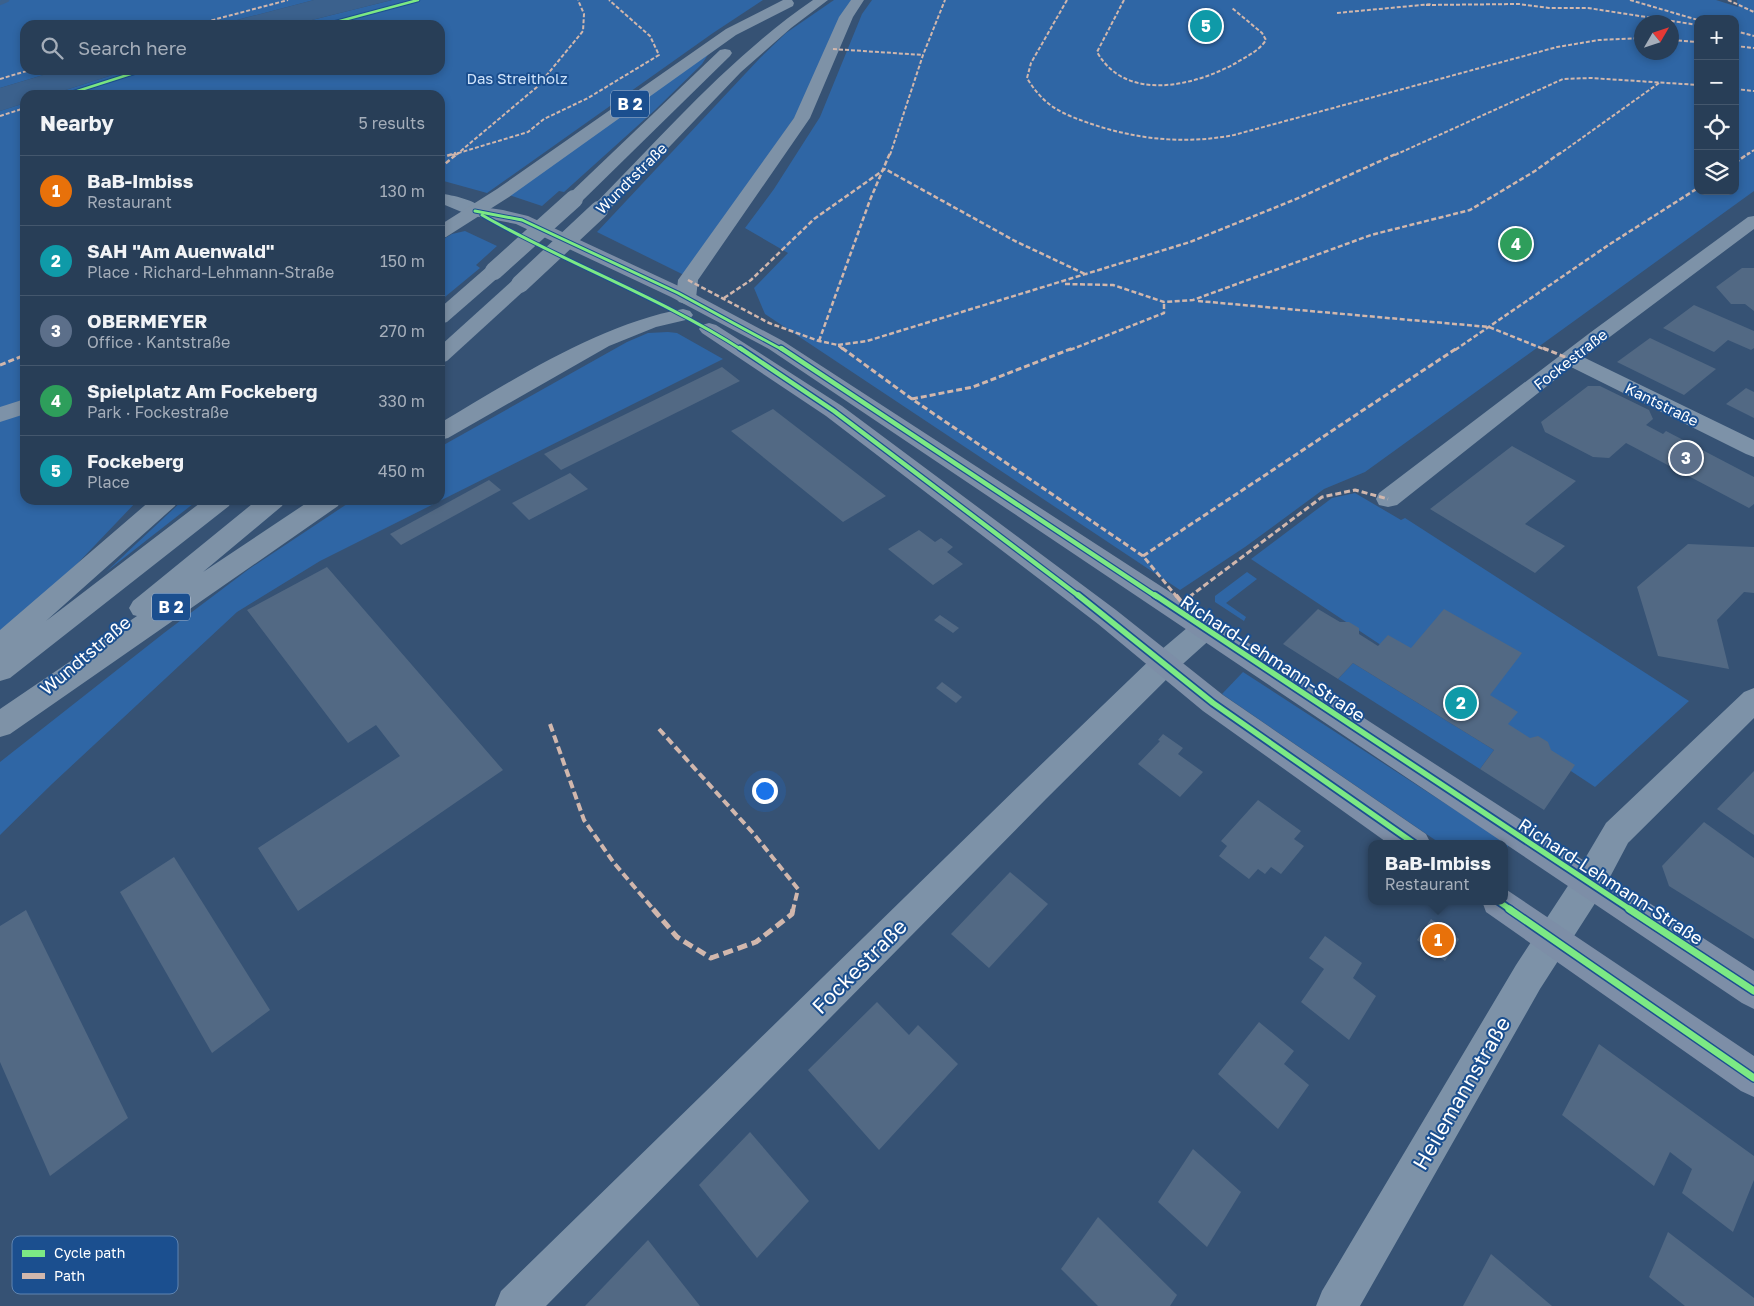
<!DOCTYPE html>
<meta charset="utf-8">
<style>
:root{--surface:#283e57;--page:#30455d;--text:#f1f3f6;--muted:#a5aeba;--line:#44576d;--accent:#8c9099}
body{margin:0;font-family:"Golos Text",sans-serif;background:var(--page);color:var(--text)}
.controls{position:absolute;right:15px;top:15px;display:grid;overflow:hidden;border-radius:10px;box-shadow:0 2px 8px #0003}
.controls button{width:45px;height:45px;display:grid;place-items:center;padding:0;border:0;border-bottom:1px solid var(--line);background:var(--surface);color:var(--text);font:25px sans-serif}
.compass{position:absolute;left:1634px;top:15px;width:45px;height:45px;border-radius:50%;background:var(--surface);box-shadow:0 2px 8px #0003;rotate:51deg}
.you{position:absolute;left:764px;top:790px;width:18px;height:18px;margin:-12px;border:4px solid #fff;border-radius:50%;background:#1a73e8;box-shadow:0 0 0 8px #1a73e833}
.badge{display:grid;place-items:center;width:32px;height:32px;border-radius:50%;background:var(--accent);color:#fff;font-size:16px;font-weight:700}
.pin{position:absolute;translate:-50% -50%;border:2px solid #fff;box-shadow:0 1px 5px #0006}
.popup{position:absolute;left:1368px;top:840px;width:140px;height:65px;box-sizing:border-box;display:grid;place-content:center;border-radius:10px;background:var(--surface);filter:drop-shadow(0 1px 4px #0005);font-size:16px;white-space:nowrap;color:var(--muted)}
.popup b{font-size:19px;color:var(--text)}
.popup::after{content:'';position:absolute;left:50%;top:100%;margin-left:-10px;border:10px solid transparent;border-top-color:var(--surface)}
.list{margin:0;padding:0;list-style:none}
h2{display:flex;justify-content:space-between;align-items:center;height:65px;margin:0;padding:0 20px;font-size:21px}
h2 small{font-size:16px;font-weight:400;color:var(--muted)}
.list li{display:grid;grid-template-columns:32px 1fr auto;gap:15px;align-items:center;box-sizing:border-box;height:70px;padding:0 20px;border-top:1px solid var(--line)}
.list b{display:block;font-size:19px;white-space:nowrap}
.list p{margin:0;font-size:16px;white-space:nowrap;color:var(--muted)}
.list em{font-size:16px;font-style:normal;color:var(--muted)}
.icon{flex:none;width:28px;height:28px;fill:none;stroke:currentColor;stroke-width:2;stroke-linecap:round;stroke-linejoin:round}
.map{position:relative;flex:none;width:1754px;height:1306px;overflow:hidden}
.search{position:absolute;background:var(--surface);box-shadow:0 2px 8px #0003;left:20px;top:20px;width:425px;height:55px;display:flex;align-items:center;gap:12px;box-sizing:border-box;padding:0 18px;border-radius:15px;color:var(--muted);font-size:19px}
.panel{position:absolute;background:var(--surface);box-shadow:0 2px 8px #0003;left:20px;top:90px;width:425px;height:415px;border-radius:15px}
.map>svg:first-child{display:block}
</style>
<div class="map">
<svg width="1754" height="1306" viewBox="0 0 1754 1306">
<rect width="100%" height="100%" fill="#365274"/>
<!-- green -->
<g fill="#2f66a5" fill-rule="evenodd">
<polygon points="0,0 314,0 218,25 25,25 25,70 60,70 0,88"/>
<polygon points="392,0 763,0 713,33 487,193 440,180 440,95 50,95 128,70 440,70 440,25 292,25"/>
<polygon points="834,0 853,0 795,117 684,275 597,232 760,58 786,33"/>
<path d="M 872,0 L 1716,0 L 1738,7 L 1737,0 L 1754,0 L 1754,191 L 1365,472 L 1324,489 L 1245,547 L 1180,590 L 765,314 L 754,288 L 788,253 L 745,228 L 774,189 L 820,117 L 862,14 ZM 1698,19 L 1735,19 L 1735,191 L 1698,191 ZM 1642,22 L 1672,22 L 1672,52 L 1642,52 Z"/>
<polygon points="711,50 702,64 655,110 564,192 559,191 542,206 509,195"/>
<polygon points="25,103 25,500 138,500 76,565 0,633 0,111"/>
<polygon points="465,231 497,246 476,265 480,268 440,301 440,241 452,234"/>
<polygon points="668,332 677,333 723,359 320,561 237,612 52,784 0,835 0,762 164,633 249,569 353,500 440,500 440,447 627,342 648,333"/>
<polygon points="1355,493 1401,520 1405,518 1689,701 1595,787 1251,559 1332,498"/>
<polygon points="183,500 198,500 106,572"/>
<polygon points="1247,572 1257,579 1226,603 1246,617 1244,621 1215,602 1215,596"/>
<polygon points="1353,663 1494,750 1480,769 1338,679"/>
<polygon points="1243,672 1509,845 1504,852 1504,844 1441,844 1222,694"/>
</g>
<!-- water -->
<g fill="#3b618d">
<polygon points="314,0 392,0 292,25 218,25"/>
<polygon points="60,70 128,70 50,95 25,95 25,103 0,111 0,88"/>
</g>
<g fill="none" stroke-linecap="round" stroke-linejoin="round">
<!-- stream -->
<polyline stroke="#3b618d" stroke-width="4.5" points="0,3 7,0"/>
</g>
<!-- building -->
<g fill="#526984">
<polygon points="1742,268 1754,268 1754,311 1745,304 1731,304 1716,287"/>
<polygon points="1694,305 1754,331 1754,348 1751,350 1728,340 1714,352 1663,328"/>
<polygon points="1650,338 1716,369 1684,395 1617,362"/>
<polygon points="722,367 740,381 561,470 544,454"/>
<polygon points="1588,386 1600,386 1649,410 1653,419 1646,425 1663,434 1666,431 1754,477 1754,504 1749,508 1626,443 1609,458 1593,457 1545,432 1541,422"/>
<polygon points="1746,388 1754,392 1754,418 1726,404"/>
<polygon points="773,409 886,496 843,522 731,431"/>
<polygon points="1512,446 1576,481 1525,524 1565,546 1535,573 1430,509"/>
<polygon points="570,473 588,489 529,520 512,503"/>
<polygon points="489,480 501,490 401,545 390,534"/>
<polygon points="919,530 935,542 941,538 953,547 947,552 963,564 933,585 888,549"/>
<polygon points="1688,544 1754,547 1754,593 1744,592 1717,620 1729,669 1658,656 1637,587"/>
<polygon points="327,567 503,770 298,911 258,848 400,756 376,725 348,743 247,610"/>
<polygon points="1318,609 1340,622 1349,622 1359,628 1359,634 1378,646 1388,635 1411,648 1444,609 1522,653 1490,695 1518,712 1508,724 1530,738 1538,736 1548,742 1551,750 1575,765 1544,810 1480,769 1494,750 1353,663 1338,679 1283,644"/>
<polygon points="940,615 959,628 953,633 934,620"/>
<polygon points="942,682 962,697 956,703 936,688"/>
<polygon points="1163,734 1183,748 1178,754 1203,772 1180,797 1138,764 1160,741 1158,740"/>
<polygon points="1754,771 1754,835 1717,809"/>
<polygon points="1258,800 1301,831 1294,839 1304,846 1281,874 1271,867 1265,874 1258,869 1249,879 1219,856 1227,846 1221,841"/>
<polygon points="1704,822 1754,858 1754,939 1669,886 1662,866"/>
<polygon points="174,857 270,1010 212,1053 120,892"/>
<polygon points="1010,872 1048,904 989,968 951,934"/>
<polygon points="26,910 128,1118 50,1176 0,1062 0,926"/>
<polygon points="1431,919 1459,939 1445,961 1417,940"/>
<polygon points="1325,936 1362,963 1353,978 1376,996 1349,1040 1301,1002 1324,969 1309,958"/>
<polygon points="877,1002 909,1035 918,1025 958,1064 879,1150 808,1070"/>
<polygon points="1259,1022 1294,1051 1284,1064 1309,1085 1278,1129 1218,1074"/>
<polygon points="1599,1044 1754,1156 1754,1180 1733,1232 1682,1193 1692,1169 1670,1152 1654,1186 1562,1115"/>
<polygon points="750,1132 809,1201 757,1258 699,1185"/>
<polygon points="1193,1149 1241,1192 1207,1247 1158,1202"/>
<polygon points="1098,1217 1177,1295 1170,1306 1098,1306 1061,1269"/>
<polygon points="1668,1232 1754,1298 1754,1306 1685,1306 1649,1277"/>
<polygon points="648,1240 700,1306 585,1306"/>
<polygon points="1491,1254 1552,1306 1463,1306"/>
</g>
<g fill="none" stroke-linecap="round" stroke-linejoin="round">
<!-- minor -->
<g fill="#7d92a8" fill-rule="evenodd">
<path d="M 440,193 C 453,196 476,199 484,211 L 481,215 L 475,216 L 469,215 L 440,203 Z"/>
<polygon points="1754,216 1754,229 1583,357 1754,440 1754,457 1746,454 1571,367 1397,505 1388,507 1379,505 1376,499 1379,493 1591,332 1748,217"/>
<polygon points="25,399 25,414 0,422 0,407"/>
<polygon points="1204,619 1214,622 1217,629 1214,636 1175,671 1046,799 546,1306 495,1306 501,1291 1024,781 1155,655 1194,622"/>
<polygon points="1754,688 1754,718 1628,843 1601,894 1540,989 1360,1306 1316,1306 1322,1291 1516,965 1577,872 1606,823 1744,692"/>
</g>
<!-- major -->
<g fill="#7d8ea7" fill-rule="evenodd">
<polygon points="475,206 503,210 528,216 685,289 783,341 1754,971 1754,1009 1742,1003 769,349 671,297 516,224 469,215 466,211 469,207"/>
<polygon points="709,323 716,325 842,406 1116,610 1223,695 1426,834 1431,844 1389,844 1203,711 1098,624 826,416 702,333 699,329 702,325"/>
<polygon points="1504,888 1754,1056 1754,1097 1741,1091 1486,912 1482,901 1504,901"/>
</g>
<!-- highway -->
<g fill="#7e92a7" fill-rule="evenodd">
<polygon points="783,0 792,0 794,3 793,6 736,35 509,197 446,237 440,238 440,225 497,189 726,29"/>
<path d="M 813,0 L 828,0 L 791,28 L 741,72 L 605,214 L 599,215 L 593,214 L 590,210 L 593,206 C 663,135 730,57 813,0 Z"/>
<polygon points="851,0 864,0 853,17 810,118 698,280 696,298 693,302 686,304 679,302 676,298 678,280 794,118 839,17"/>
<polygon points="725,49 730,50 732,53 730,56 580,203 574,204 568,203 565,199 568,195 720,50"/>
<polygon points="494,265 501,267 503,271 501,275 447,322 440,324 440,308 487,267"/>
<polygon points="520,278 527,280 530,284 527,288 447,361 440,363 440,346 513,280"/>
<path d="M 683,309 L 690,311 L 693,315 L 690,319 L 656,327 L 609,346 L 448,438 L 440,440 L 440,423 C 513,380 599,324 683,309 Z"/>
<polygon points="151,500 178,500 175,506 46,621 204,500 232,500 229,506 10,678 0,681 0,630"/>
<polygon points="257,500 285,500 282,506 203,572 311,500 341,500 338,506 10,734 0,737 0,709 137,616 133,615 129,608 133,601"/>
</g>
<!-- highway-bridge -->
<g stroke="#7e92a7" stroke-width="18">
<polyline points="494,271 574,199"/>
<polyline points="520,284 599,210"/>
</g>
<!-- quiet-far4 -->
<g stroke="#d1b7ad" stroke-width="2" stroke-dasharray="4 2" stroke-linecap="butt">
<path d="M 1067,0 L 1031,63 L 1027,78 C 1033,88 1040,97 1049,104 C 1059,112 1072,117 1083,121 C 1132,139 1183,145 1234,135 L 1557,47 L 1599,40 L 1642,38"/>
<path d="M 1124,0 L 1097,52 C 1126,103 1194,86 1236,63 C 1247,56 1259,51 1266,40 L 1262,33 L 1232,8"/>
<polyline points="1630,0 1698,20"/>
<polyline points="1728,0 1754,12"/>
<polyline points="1426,5 1519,4 1549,8 1588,8 1698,25"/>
<polyline points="1337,13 1432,4"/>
<polyline points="194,25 288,0"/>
<polyline points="1735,31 1754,36"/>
<polyline points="1672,40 1698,42"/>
<polyline points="1735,46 1754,48"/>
<polyline points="833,49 923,55"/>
<polyline points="0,79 30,70"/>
<polyline points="1735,89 1754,91"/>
<polyline points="0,116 25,108"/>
<polyline points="452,155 528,132 544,119 588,98 659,55 650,36 609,0"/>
<polyline points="456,155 537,87 583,31 584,14 578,0"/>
<polyline points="890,155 923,55 945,0"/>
<polyline points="1395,155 1563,79 1591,78 1698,85"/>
<polyline points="1558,155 1659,83"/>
<polyline points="1747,155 1754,150"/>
</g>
<!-- quiet-far3 -->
<g stroke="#d1b7ad" stroke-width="2.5" stroke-dasharray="5 2.5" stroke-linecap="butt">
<polyline points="440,158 456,153"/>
<polyline points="1735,163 1749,153"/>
<polyline points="440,168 458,153"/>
<polyline points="688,280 769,323 819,341 838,345 844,350"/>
<polyline points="1065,284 1113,285 1164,302 1193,300 1371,235 1470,210 1535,171 1560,153"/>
<polyline points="724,298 751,280 814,219 885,169 1015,241 1087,275"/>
<polyline points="1198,301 1489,327 1546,350"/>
<polyline points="819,341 870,200 890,153"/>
<polyline points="838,345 867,341 1190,242 1301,197 1398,153"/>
<polyline points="1070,350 1164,313 1164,302"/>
<polyline points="1455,350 1610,244 1698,188"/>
</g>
<!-- quiet-far2 -->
<g stroke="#d1b7ad" stroke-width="3" stroke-dasharray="6 3" stroke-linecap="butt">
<polyline points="842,348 912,399 1143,556 1177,597"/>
<polyline points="1543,348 1570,359"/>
<polyline points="0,365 25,355"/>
<polyline points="912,399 973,387 1073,348"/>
<polyline points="1143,556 1457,348"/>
<polyline points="1189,597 1322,497 1355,490 1388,499"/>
</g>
<!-- quiet-far1 -->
<g stroke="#d1b7ad" stroke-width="4" stroke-dasharray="8 4" stroke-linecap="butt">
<polyline points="1176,595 1191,614"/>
<polyline points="1190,595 1199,618"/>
<polyline points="550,724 584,820 614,863 654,910"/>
<polyline points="659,729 753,833 798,889 793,910"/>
</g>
<!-- quiet -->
<polyline stroke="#d1b7ad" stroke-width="5" stroke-dasharray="10 5" stroke-linecap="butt" points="653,909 677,937 711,958 756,942 792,914 793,909"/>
<defs>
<g id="cycleway-far4">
<polyline points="325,25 418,0"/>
<polyline points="65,95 143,70"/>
</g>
<g id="cycleway-far3">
<polyline points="475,211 522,220 678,293 783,350"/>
<path d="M 482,215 C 567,264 660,297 742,350"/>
</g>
<g id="cycleway-far2">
<polyline points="740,348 834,411 1080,597"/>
<polyline points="781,348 1157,597"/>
</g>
<g id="cycleway-far1">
<polyline points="1078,595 1213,703 1415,844"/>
<polyline points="1155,595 1631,910"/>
<polyline points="1498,901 1511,910"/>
</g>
<g id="cycleway">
<polyline points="1509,909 1754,1078"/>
<polyline points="1629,909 1754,991"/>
</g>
</defs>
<!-- cycleway-far4 casing -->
<use href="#cycleway-far4" stroke="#1b4f8f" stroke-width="4.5"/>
<!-- cycleway-far3 casing -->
<use href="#cycleway-far3" stroke="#1b4f8f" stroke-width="5"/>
<!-- cycleway-far2 casing -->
<use href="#cycleway-far2" stroke="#1b4f8f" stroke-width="7"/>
<!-- cycleway-far1 casing -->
<use href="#cycleway-far1" stroke="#1b4f8f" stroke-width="9"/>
<!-- cycleway casing -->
<use href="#cycleway" stroke="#1b4f8f" stroke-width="10"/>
<!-- cycleway-far4 -->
<use href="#cycleway-far4" stroke="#7ce984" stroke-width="2.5"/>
<!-- cycleway-far3 -->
<use href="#cycleway-far3" stroke="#7ce984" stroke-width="3"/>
<!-- cycleway-far2 -->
<use href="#cycleway-far2" stroke="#7ce984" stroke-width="4.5"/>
<!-- cycleway-far1 -->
<use href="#cycleway-far1" stroke="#7ce984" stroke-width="5.5"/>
<!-- cycleway -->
<use href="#cycleway" stroke="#7ce984" stroke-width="7"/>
</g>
<g text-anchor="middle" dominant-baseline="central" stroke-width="4" stroke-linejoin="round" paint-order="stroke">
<!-- far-park labels -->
<g font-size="15" fill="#cfe3fa" stroke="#1b4f8f">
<text x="517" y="78">Das Streitholz</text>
</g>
<!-- far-street labels -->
<g font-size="15" fill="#fff" stroke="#1b4f8f">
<text transform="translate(631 178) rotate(-45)">Wundtstraße</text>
<text transform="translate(1570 359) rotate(-38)">Fockestraße</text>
<text transform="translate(1662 404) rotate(26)">Kantstraße</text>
</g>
<!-- shield labels -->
<g fill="#1b4f8f" stroke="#bbcadd" stroke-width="1">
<rect x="611" y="90.5" width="38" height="27" rx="4"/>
<rect x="152" y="593.5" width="38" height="27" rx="4"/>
</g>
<g font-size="16" font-weight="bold" fill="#fff">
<text x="630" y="104">B 2</text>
<text x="171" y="607">B 2</text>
</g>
<!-- street labels -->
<g font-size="18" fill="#fff" stroke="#1b4f8f">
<text transform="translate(85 655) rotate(-40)">Wundtstraße</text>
<text transform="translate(1273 658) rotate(33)">Richard-Lehmann-Straße</text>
<text transform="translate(1611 881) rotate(33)">Richard-Lehmann-Straße</text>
</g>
<!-- near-street labels -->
<g font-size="21" fill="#fff" stroke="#1b4f8f">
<text transform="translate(859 966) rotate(-45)">Fockestraße</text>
<text transform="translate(1461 1093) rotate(-60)">Heilemannstraße</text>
</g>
</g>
<!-- legend -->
<rect x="12" y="1236" width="166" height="58" rx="8" fill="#1b4f8f" stroke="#5f84b1" stroke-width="1"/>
<rect x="22" y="1250" width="23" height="7" fill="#7ce984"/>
<rect x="22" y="1273" width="23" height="6" fill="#d1b7ad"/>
<g font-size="14" fill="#fff">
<text x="54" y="1258">Cycle path</text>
<text x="54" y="1281">Path</text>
</g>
</svg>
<div class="controls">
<button>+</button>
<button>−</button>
<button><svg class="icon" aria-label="locate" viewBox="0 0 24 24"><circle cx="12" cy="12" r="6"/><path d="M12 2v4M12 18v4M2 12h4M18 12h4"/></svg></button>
<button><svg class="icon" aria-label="layers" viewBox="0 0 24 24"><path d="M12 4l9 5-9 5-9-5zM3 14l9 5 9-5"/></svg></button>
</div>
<svg class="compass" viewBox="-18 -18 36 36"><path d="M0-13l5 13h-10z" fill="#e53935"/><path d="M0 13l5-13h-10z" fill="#a5aeba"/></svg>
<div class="you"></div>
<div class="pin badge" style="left:1438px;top:940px;background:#e8710a">1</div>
<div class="popup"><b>BaB-Imbiss</b>Restaurant</div>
<div class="pin badge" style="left:1461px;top:703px;background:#0f9aa8">2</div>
<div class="pin badge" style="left:1686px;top:458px;background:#5c6f8a">3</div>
<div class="pin badge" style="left:1516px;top:244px;background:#2e9e5b">4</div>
<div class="pin badge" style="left:1206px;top:26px;background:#0f9aa8">5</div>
<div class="search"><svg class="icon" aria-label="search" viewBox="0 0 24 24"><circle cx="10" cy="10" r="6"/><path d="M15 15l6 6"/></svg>Search here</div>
<section class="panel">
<h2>Nearby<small>5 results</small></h2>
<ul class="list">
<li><span class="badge" style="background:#e8710a">1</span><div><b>BaB-Imbiss</b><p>Restaurant</p></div><em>130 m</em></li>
<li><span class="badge" style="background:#0f9aa8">2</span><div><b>SAH &quot;Am Auenwald&quot;</b><p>Place · Richard-Lehmann-Straße</p></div><em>150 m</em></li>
<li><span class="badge" style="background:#5c6f8a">3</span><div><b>OBERMEYER</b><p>Office · Kantstraße</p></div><em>270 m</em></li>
<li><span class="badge" style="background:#2e9e5b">4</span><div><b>Spielplatz Am Fockeberg</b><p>Park · Fockestraße</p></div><em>330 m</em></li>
<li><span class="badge" style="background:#0f9aa8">5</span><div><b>Fockeberg</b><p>Place</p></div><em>450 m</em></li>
</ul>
</section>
</div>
